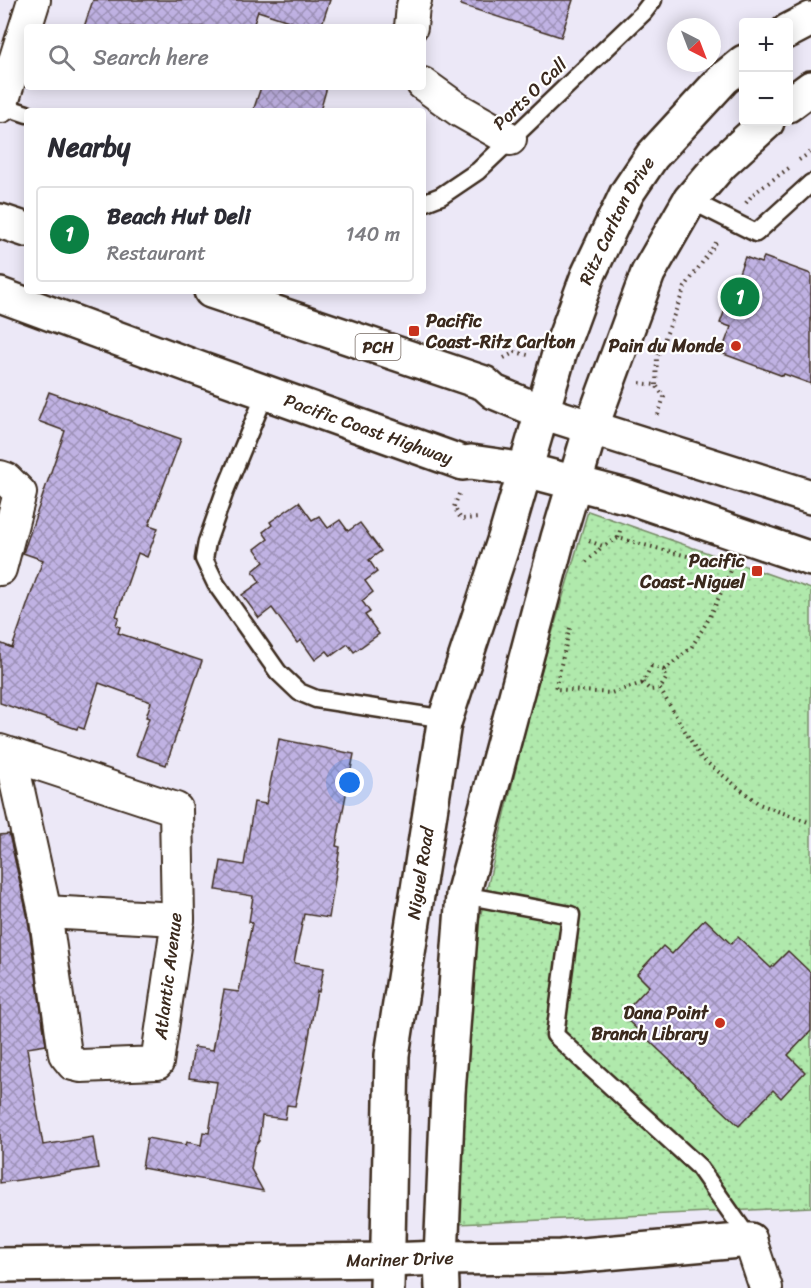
<!DOCTYPE html>
<meta charset="utf-8">
<style>
:root{--surface:#fff;--page:#f7f7f7;--text:#2b2b33;--muted:#7c7c81;--line:#e1e1e2;--accent:#0b8043}
body{margin:0;font-family:Sriracha,sans-serif;background:var(--page);color:var(--text)}
.controls{position:absolute;right:18px;top:18px;display:grid;overflow:hidden;border-radius:6px;box-shadow:0 3px 15px #0003}
.controls button{width:54px;height:54px;display:grid;place-items:center;padding:0;border:0;border-bottom:2px solid var(--line);background:var(--surface);color:var(--text);font:30px sans-serif}
.compass{position:absolute;left:667px;top:18px;width:54px;height:54px;border-radius:50%;background:var(--surface);box-shadow:0 3px 15px #0003;rotate:138deg}
.you{position:absolute;left:350px;top:783px;width:21px;height:21px;margin:-15px;border:4px solid #fff;border-radius:50%;background:#1a73e8;box-shadow:0 0 0 9px #1a73e833}
.badge{display:grid;place-items:center;width:39px;height:39px;border-radius:50%;background:var(--accent);color:#fff;font-size:20px;font-weight:700}
.pin{position:absolute;translate:-50% -50%;border:3px solid #fff;box-shadow:0 2px 6px #0006}
.list{margin:0;padding:0;list-style:none}
h2{display:flex;justify-content:space-between;align-items:center;height:78px;margin:0;padding:0 24px;font-size:26px}
h2 small{font-size:20px;font-weight:400;color:var(--muted)}
.list li{display:grid;grid-template-columns:39px 1fr auto;gap:18px;align-items:center;box-sizing:border-box;height:96px;margin:0 12px 12px;padding:0 12px;border:2px solid var(--line);border-radius:6px}
.list b{display:block;font-size:22px;white-space:nowrap}
.list p{margin:0;font-size:20px;white-space:nowrap;color:var(--muted)}
.list em{font-size:20px;font-style:normal;color:var(--muted)}
.icon{flex:none;width:33px;height:33px;fill:none;stroke:currentColor;stroke-width:2;stroke-linecap:round;stroke-linejoin:round}
.map{position:relative;flex:none;width:811px;height:1288px;overflow:hidden}
.search{position:absolute;background:var(--surface);box-shadow:0 3px 15px #0003;left:24px;top:24px;width:402px;height:66px;display:flex;align-items:center;gap:15px;box-sizing:border-box;padding:0 21px;border-radius:6px;color:var(--muted);font-size:22px}
.panel{position:absolute;background:var(--surface);box-shadow:0 3px 15px #0003;left:24px;top:108px;width:402px;height:186px;border-radius:6px}
.map>svg:first-child{display:block}
</style>
<div class="map">
<svg width="811" height="1288" viewBox="0 0 811 1288">
<defs>
<pattern id="park-dots" width="8" height="8" patternUnits="userSpaceOnUse" patternTransform="scale(1.5)"><rect width="8" height="8" fill="#b0e9ac"/><path d="M2 2h.1M6 6h.1" fill="none" stroke="#98c894" stroke-width="1.8" stroke-linecap="round"/></pattern>
<pattern id="building-cross-hatch" width="8" height="8" patternUnits="userSpaceOnUse" patternTransform="scale(1.5)"><rect width="8" height="8" fill="#c0b2e3"/><path d="M0 0l8 8M0 8l8-8" fill="none" stroke="#9d91b7"/></pattern>
</defs>
<rect width="100%" height="100%" fill="#ece8f7"/>
<filter id="ink" filterUnits="userSpaceOnUse"><feTurbulence type="fractalNoise" baseFrequency=".0167" numOctaves="2"/><feDisplacementMap in="SourceGraphic" scale="12" xChannelSelector="R" yChannelSelector="G"/><feConvolveMatrix kernelMatrix="1 2 1 2 8 2 1 2 1" color-interpolation-filters="sRGB"/></filter>
<g filter="url(#ink)">
<!-- park -->
<polygon fill="url(#park-dots)" stroke="#768a65" stroke-width="1.5" points="588,511 811,589 811,1207 458,1224 468,967 532,702"/>
<!-- building -->
<g fill="url(#building-cross-hatch)" stroke="#3b2a1e" stroke-width="1.5">
<polygon points="93,0 330,0 321,27 307,27 258,11 253,27 84,27"/>
<polygon points="461,0 573,0 561,37 461,5"/>
<polygon points="261,87 327,87 320,111 253,111"/>
<polygon points="745,257 761,263 764,257 811,274 811,384 784,374 783,376 721,353 731,327 720,323"/>
<polygon points="49,392 181,439 149,525 158,528 147,557 138,553 116,616 119,617 116,625 120,627 118,633 202,661 166,765 136,755 149,718 146,717 151,702 99,683 84,729 78,727 77,729 0,703 0,643 12,648 43,560 23,553 65,431 38,421"/>
<polygon points="299,502 312,520 319,516 328,528 340,520 348,531 360,523 381,551 369,560 377,572 365,581 373,592 362,601 370,612 365,615 379,634 354,652 348,644 331,656 327,651 315,660 301,640 297,643 272,608 259,618 242,595 260,582 253,571 264,562 255,549 268,539 263,532 272,525 270,522"/>
<polygon points="279,739 354,754 336,846 340,847 329,918 304,914 294,963 324,968 319,992 317,991 305,1059 295,1106 287,1105 285,1119 262,1116 259,1141 255,1146 251,1169 263,1191 142,1168 147,1138 186,1145 187,1142 201,1145 203,1132 209,1133 217,1082 189,1078 194,1047 213,1050 224,990 239,992 252,923 249,922 253,896 216,890 221,861 244,865 254,802 266,804"/>
<polygon points="9,834 27,914 46,1045 27,1048 43,1145 93,1137 98,1168 0,1183 0,835"/>
<polygon points="705,919 731,944 738,937 771,968 788,951 811,973 811,1031 788,1055 805,1072 781,1098 773,1090 739,1126 622,1015 649,986 637,974 663,946 672,954"/>
</g>
<g fill="none" stroke-linecap="round" stroke-linejoin="round">
<defs>
<g id="service">
<polyline points="0,105 27,114"/>
<polyline points="690,200 756,233 811,183"/>
<polyline points="423,203 441,196 478,171 643,13 653,0"/>
<polyline points="266,392 225,491 207,542 204,559 216,584 278,672 299,692 316,699 446,719"/>
<polyline points="463,895 571,915 555,1035 698,1166 750,1240"/>
</g>
<g id="minor">
<polyline points="411,27 413,6 415,0"/>
<polyline points="423,84 459,110 510,139"/>
<polyline points="1,106 34,0"/>
<polyline points="0,477 6,479 20,493 0,569"/>
<polyline points="0,751 176,809 178,919 157,1063 81,1066 73,1064 65,1054 45,912 10,754"/>
<polyline points="45,912 178,919"/>
<polyline points="750,1240 766,1288"/>
</g>
<g id="tertiary">
<polyline points="788,31 811,19"/>
<polyline points="788,105 811,88"/>
<path id="s1" d="M 542,412 L 560,351 L 588,275 L 627,193 L 652,156 L 723,79 L 744,62"/>
<polyline points="591,428 648,273 690,200 721,164 767,122"/>
<path id="s2" d="M 0,1265 L 387,1260 L 441,1258 L 561,1257 L 750,1240"/>
</g>
<g id="secondary">
<path id="s3" d="M 387,1288 L 392,1055 L 444,723 L 506,535 L 542,412"/>
<polyline points="442,1288 441,1258 448,1093 463,895 558,538 591,428"/>
</g>
<g id="trunk">
<polyline points="0,221 27,230"/>
<polyline points="211,291 484,383 494,392 542,412 811,497"/>
<path id="s4" d="M 0,295 L 200,369 L 463,463 L 471,462 L 526,470 L 629,497 L 811,559"/>
</g>
</defs>
<!-- service casing -->
<use href="#service" stroke="#3b2a1e" stroke-width="21"/>
<!-- minor casing -->
<use href="#minor" stroke="#3b2a1e" stroke-width="36"/>
<!-- tertiary casing -->
<use href="#tertiary" stroke="#3b2a1e" stroke-width="38"/>
<!-- secondary casing -->
<use href="#secondary" stroke="#3b2a1e" stroke-width="38"/>
<!-- trunk casing -->
<use href="#trunk" stroke="#3b2a1e" stroke-width="38"/>
<!-- path -->
<g stroke="#3b2a1e" stroke-width="4" stroke-dasharray="1.5 4.5" stroke-linecap="butt">
<polyline points="799,160 811,152"/>
<polyline points="746,203 753,194 789,168"/>
<polyline points="504,358 515,352 528,355"/>
<polyline points="640,383 656,385 664,397 658,415"/>
<polyline points="656,385 657,358 685,287 718,240"/>
<polyline points="459,494 454,507 461,519 480,518"/>
<polyline points="618,538 621,527"/>
<polyline points="589,541 603,546 618,538 722,565"/>
<polyline points="586,562 603,546"/>
<polyline points="570,628 555,689 611,693 643,683"/>
<polygon points="651,666 664,670 667,677 660,689 650,690 643,683"/>
<polyline points="664,670 691,648 710,617 732,568 729,567"/>
<polyline points="660,689 701,758 759,804 811,823"/>
</g>
<!-- service -->
<use href="#service" stroke="#fff" stroke-width="16"/>
<!-- minor -->
<use href="#minor" stroke="#fff" stroke-width="32"/>
<!-- tertiary -->
<use href="#tertiary" stroke="#fff" stroke-width="33"/>
<!-- secondary -->
<use href="#secondary" stroke="#fff" stroke-width="33"/>
<!-- trunk -->
<use href="#trunk" stroke="#fff" stroke-width="33"/>
</g>
</g>
<!-- markers -->
<g fill="#c8321e" stroke="#fff" stroke-width="2">
<rect x="408" y="325" width="12" height="12" rx="3"/>
<circle cx="736" cy="346" r="6"/>
<rect x="751" y="565" width="12" height="12" rx="3"/>
<circle cx="720" cy="1023" r="6"/>
</g>
<g text-anchor="middle" dominant-baseline="central" stroke-width="4.5" stroke-linejoin="round" paint-order="stroke">
<!-- shield labels -->
<rect fill="#fff" stroke="#766a62" stroke-width="1.5" x="355.5" y="334" width="45" height="26" rx="4.5"/>
<g font-size="16" font-weight="bold" fill="#3b2a1e">
<text x="378" y="347">PCH</text>
</g>
<!-- street labels -->
<g font-size="18" fill="#3b2a1e" stroke="#fff">
<text transform="translate(530 94) rotate(-44)">Ports O Call</text>
<text stroke="none"><textPath href="#s1" startOffset="206">Ritz Carlton Drive</textPath></text>
<text stroke="none"><textPath href="#s4" startOffset="392">Pacific Coast Highway</textPath></text>
<text stroke="none"><textPath href="#s3" startOffset="417">Niguel Road</textPath></text>
<text transform="translate(168 976) rotate(-83)">Atlantic Avenue</text>
<text stroke="none"><textPath href="#s2" startOffset="400">Mariner Drive</textPath></text>
</g>
<!-- poi labels -->
<g font-size="18" font-weight="bold" fill="#3b2a1e" stroke="#fff" text-anchor="end">
<text x="426" y="321" text-anchor="start">Pacific<tspan x="426" dy="21">Coast-Ritz Carlton</tspan></text>
<text x="724" y="346">Pain du Monde</text>
<text x="745" y="561">Pacific<tspan x="745" dy="21">Coast-Niguel</tspan></text>
<text x="708" y="1013">Dana Point<tspan x="708" dy="21">Branch Library</tspan></text>
</g>
</g>
</svg>
<div class="controls">
<button>+</button>
<button>−</button>
</div>
<svg class="compass" viewBox="-18 -18 36 36"><path d="M0-13l5 13h-10z" fill="#e53935"/><path d="M0 13l5-13h-10z" fill="#7c7c81"/></svg>
<div class="you"></div>
<div class="pin badge" style="left:740px;top:297px">1</div>
<div class="search"><svg class="icon" aria-label="search" viewBox="0 0 24 24"><circle cx="10" cy="10" r="6"/><path d="M15 15l6 6"/></svg>Search here</div>
<section class="panel">
<h2>Nearby<small></small></h2>
<ul class="list">
<li><span class="badge">1</span><div><b>Beach Hut Deli</b><p>Restaurant</p></div><em>140 m</em></li>
</ul>
</section>
</div>
